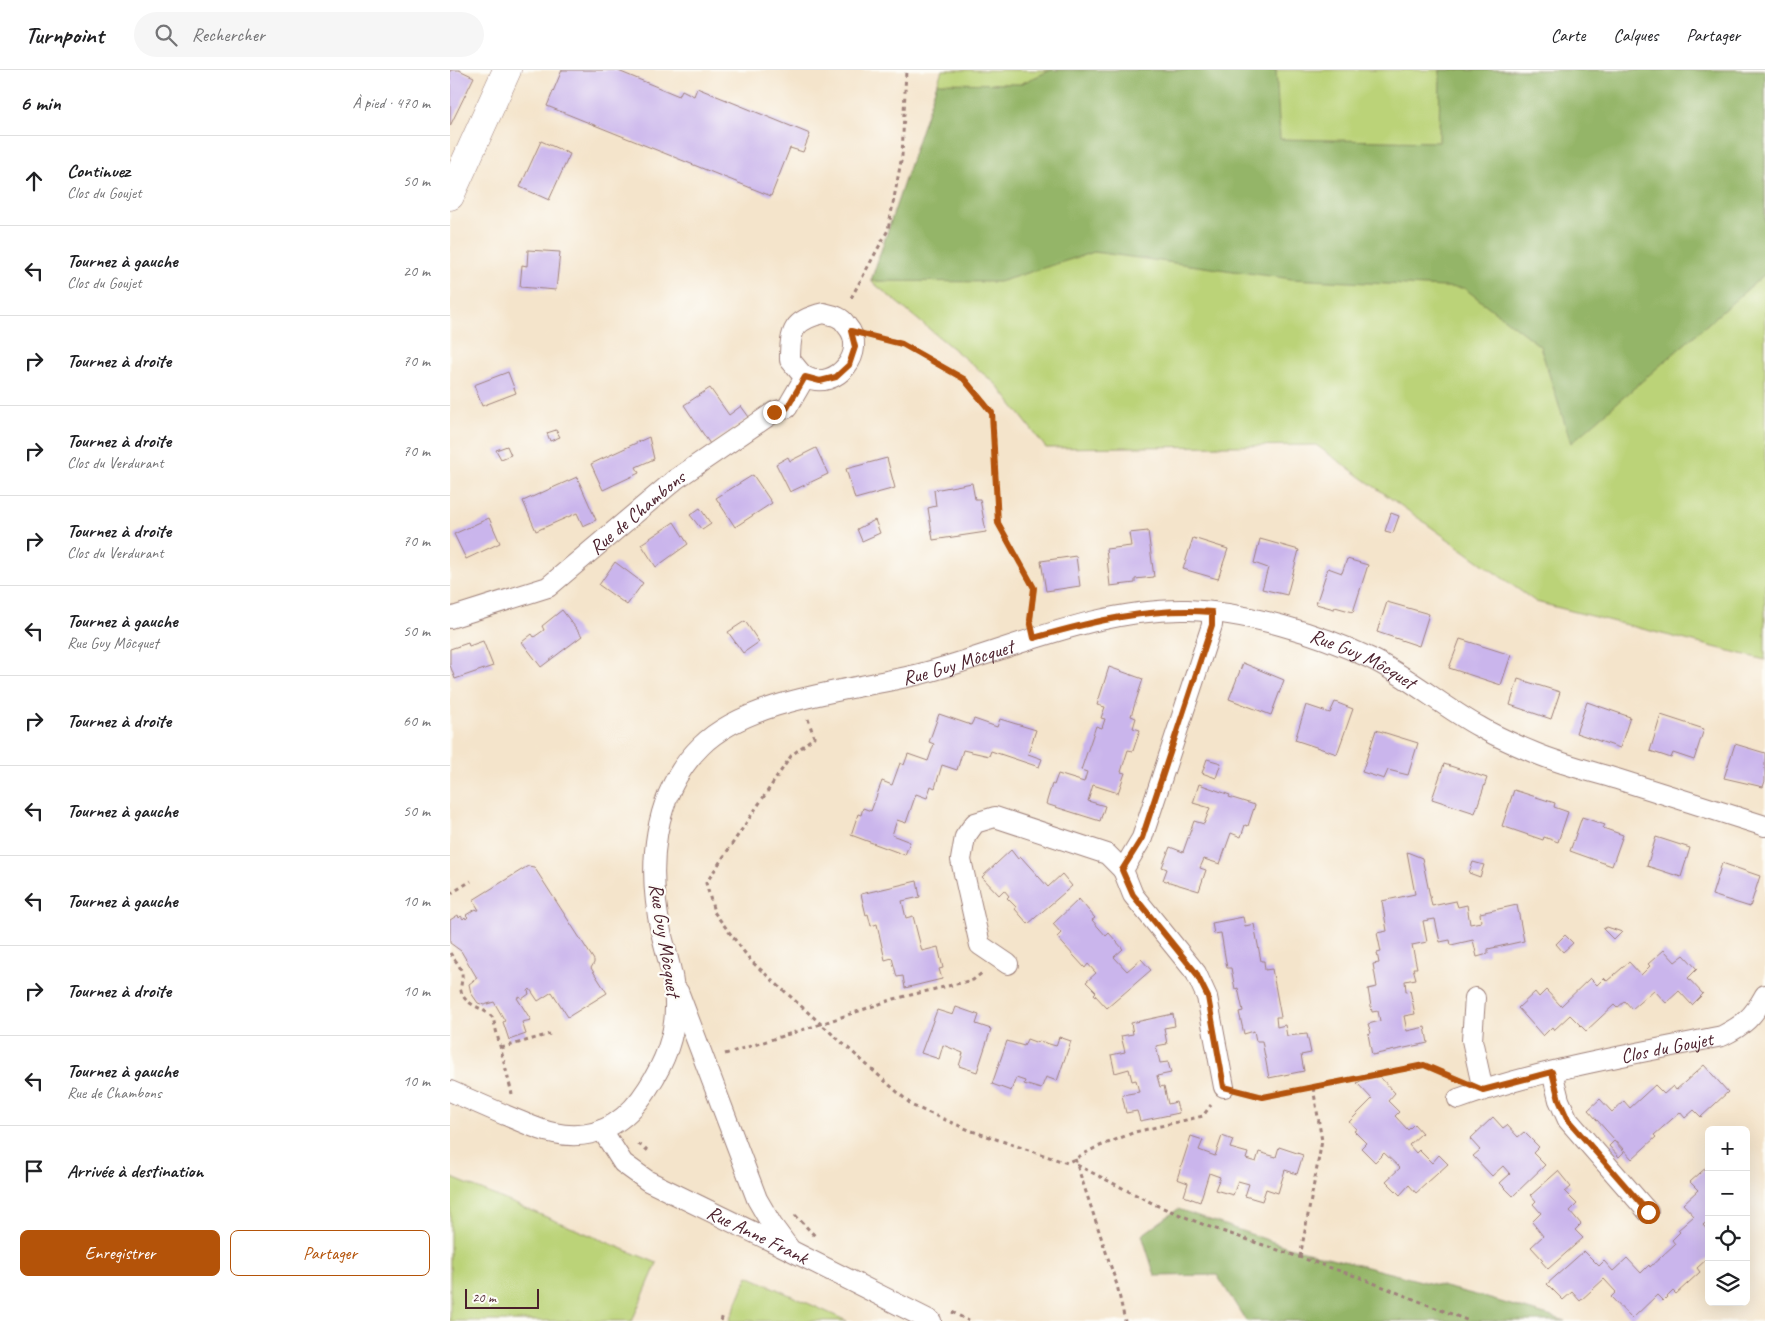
<!DOCTYPE html>
<html lang="fr">
<meta charset="utf-8">
<style>
:root{--surface:#fff;--page:#f6f6f6;--text:#202124;--muted:#757577;--line:#e0e0e0;--accent:#b45309}
body{margin:0;font-family:Caveat,sans-serif;background:var(--page);color:var(--text)}
.controls{position:absolute;right:15px;bottom:15px;display:grid;overflow:hidden;border-radius:8px;box-shadow:0 5px 20px #0002}
.controls button{width:45px;height:45px;display:grid;place-items:center;padding:0;border:0;border-bottom:1px solid var(--line);background:var(--surface);color:var(--text);font:25px sans-serif}
.scale{position:absolute;left:15px;bottom:12px;width:74px;box-sizing:border-box;padding-left:5px;border:2px solid #4a1f2b;border-top:0;font-size:14px;line-height:18px;white-space:nowrap;color:#4a1f2b;-webkit-text-stroke:4px #fdfcf7;paint-order:stroke}
.stop{position:absolute;width:15px;height:15px;margin:-11px;border:4px solid #b45309;border-radius:50%;background:#fff}
.stop.end{background:#b45309;border-color:#fff;box-shadow:0 1px 5px #0008}
.list{margin:0;padding:0;list-style:none}
h2{display:flex;justify-content:space-between;align-items:center;height:65px;margin:0;padding:0 20px;font-size:21px}
h2 small{font-size:16px;font-weight:400;color:var(--muted)}
.list li{display:grid;grid-template-columns:32px 1fr auto;gap:15px;align-items:center;box-sizing:border-box;height:90px;padding:0 20px;border-top:1px solid var(--line)}
.list b{display:block;font-size:19px;white-space:nowrap}
.list p{margin:0;font-size:16px;white-space:nowrap;color:var(--muted)}
.list em{font-size:16px;font-style:normal;color:var(--muted)}
.actions{display:flex;gap:10px;padding:15px 20px}
.actions a{flex:1;padding:11px 0;border:1px solid var(--accent);border-radius:8px;text-align:center;font-size:18px;color:var(--accent)}
.actions .main{background:var(--accent);color:#fff}
.icon{flex:none;width:28px;height:28px;fill:none;stroke:currentColor;stroke-width:2;stroke-linecap:round;stroke-linejoin:round}
.map{position:relative;flex:none;width:1315px;height:1251px;overflow:hidden}
header{display:flex;align-items:center;gap:30px;box-sizing:border-box;height:70px;padding:0 25px;background:var(--surface);border-bottom:1px solid var(--line)}
header strong{font-size:24px}
nav{display:flex;gap:28px;margin-inline-start:auto;font-size:18px}
.search{width:350px;height:45px;background:var(--page);display:flex;align-items:center;gap:12px;box-sizing:border-box;padding:0 18px;border-radius:28px;color:var(--muted);font-size:19px}
main{display:flex}
aside{flex:1;background:var(--surface)}
.map>svg:first-child{display:block}
</style>
<header>
<strong>Turnpoint</strong>
<div class="search"><svg class="icon" aria-label="search" viewBox="0 0 24 24"><circle cx="10" cy="10" r="6"/><path d="M15 15l6 6"/></svg>Rechercher</div>
<nav><a>Carte</a><a>Calques</a><a>Partager</a></nav>
</header>
<main>
<aside>
<h2>6 min<small>À pied · 470 m</small></h2>
<ul class="list">
<li><svg class="icon" aria-label="ahead" viewBox="0 0 24 24"><path d="M12 20V5M6 11l6-6 6 6"/></svg><div><b>Continuez</b><p>Clos du Goujet</p></div><em>50 m</em></li>
<li><svg class="icon" aria-label="left" viewBox="0 0 24 24"><path d="M17 20v-9H6M10 6l-5 5 5 5"/></svg><div><b>Tournez à gauche</b><p>Clos du Goujet</p></div><em>20 m</em></li>
<li><svg class="icon" aria-label="right" viewBox="0 0 24 24"><path d="M7 20v-9h11M14 6l5 5-5 5"/></svg><div><b>Tournez à droite</b></div><em>70 m</em></li>
<li><svg class="icon" aria-label="right" viewBox="0 0 24 24"><path d="M7 20v-9h11M14 6l5 5-5 5"/></svg><div><b>Tournez à droite</b><p>Clos du Verdurant</p></div><em>70 m</em></li>
<li><svg class="icon" aria-label="right" viewBox="0 0 24 24"><path d="M7 20v-9h11M14 6l5 5-5 5"/></svg><div><b>Tournez à droite</b><p>Clos du Verdurant</p></div><em>70 m</em></li>
<li><svg class="icon" aria-label="left" viewBox="0 0 24 24"><path d="M17 20v-9H6M10 6l-5 5 5 5"/></svg><div><b>Tournez à gauche</b><p>Rue Guy Môcquet</p></div><em>50 m</em></li>
<li><svg class="icon" aria-label="right" viewBox="0 0 24 24"><path d="M7 20v-9h11M14 6l5 5-5 5"/></svg><div><b>Tournez à droite</b></div><em>60 m</em></li>
<li><svg class="icon" aria-label="left" viewBox="0 0 24 24"><path d="M17 20v-9H6M10 6l-5 5 5 5"/></svg><div><b>Tournez à gauche</b></div><em>50 m</em></li>
<li><svg class="icon" aria-label="left" viewBox="0 0 24 24"><path d="M17 20v-9H6M10 6l-5 5 5 5"/></svg><div><b>Tournez à gauche</b></div><em>10 m</em></li>
<li><svg class="icon" aria-label="right" viewBox="0 0 24 24"><path d="M7 20v-9h11M14 6l5 5-5 5"/></svg><div><b>Tournez à droite</b></div><em>10 m</em></li>
<li><svg class="icon" aria-label="left" viewBox="0 0 24 24"><path d="M17 20v-9H6M10 6l-5 5 5 5"/></svg><div><b>Tournez à gauche</b><p>Rue de Chambons</p></div><em>10 m</em></li>
<li><svg class="icon" aria-label="arrive" viewBox="0 0 24 24"><path d="M6 21V4h12l-3 4 3 4H6"/></svg><div><b>Arrivée à destination</b></div></li>
</ul>
<div class="actions"><a class="main">Enregistrer</a><a>Partager</a></div>
</aside>
<div class="map">
<svg width="1315" height="1251" viewBox="0 0 1315 1251">
<rect width="100%" height="100%" fill="#fdfcf7"/>
<filter id="ink" filterUnits="userSpaceOnUse"><feTurbulence type="fractalNoise" baseFrequency=".02" numOctaves="2"/><feDisplacementMap in="SourceGraphic" scale="10" xChannelSelector="R" yChannelSelector="G"/><feConvolveMatrix kernelMatrix="1 2 1 2 8 2 1 2 1" color-interpolation-filters="sRGB"/></filter>
<filter id="wash" filterUnits="userSpaceOnUse"><feTurbulence type="fractalNoise" baseFrequency=".0096" numOctaves="4" result="noise"/><feDisplacementMap in="SourceGraphic" scale="20" xChannelSelector="R" yChannelSelector="G"/><feGaussianBlur stdDeviation="1.12" result="paint"/><feColorMatrix in="noise" values="0 0 0 0 0 0 0 0 0 0 0 0 0 0 0 0 0 1.4 0 .05"/><feComposite in="paint" operator="in"/></filter>
<g filter="url(#wash)">
<rect width="100%" height="100%" fill="#f4e4cb"/>
<!-- green -->
<g fill="#bbd378" stroke="#827952">
<polygon points="492,0 1315,0 1315,590 1086,532 866,375 596,378 547,315 421,211"/>
<polygon points="0,1107 207,1193 182,1251 0,1251"/>
<polygon points="298,1206 397,1251 279,1251"/>
</g>
<!-- forest -->
<g fill="#94b568" stroke="#6f6a4a">
<polygon points="601,0 826,0 830,69 989,72 990,0 1315,0 1315,204 1121,373 1090,276 1014,218 842,209 644,182 549,212 421,211 487,13 570,14"/>
<polygon points="728,1139 838,1177 1030,1226 1116,1251 796,1251 767,1205 705,1206 692,1165"/>
</g>
<g id="blocks">
<!-- building -->
<g fill="#cab5ec">
<polygon points="0,0 9,0 24,7 0,56"/>
<polygon points="112,0 166,0 229,26 232,20 244,26 247,18 360,64 353,82 340,78 321,126 97,36"/>
<polygon points="91,71 120,84 99,130 70,117"/>
<polygon points="78,180 110,182 106,220 70,217 72,195 77,196"/>
<polygon points="58,302 66,323 32,336 24,315"/>
<polygon points="260,318 279,345 291,336 299,347 260,374 234,335"/>
<polygon points="106,360 110,367 100,371 97,363"/>
<polygon points="199,367 204,389 186,397 189,403 153,420 141,394"/>
<polygon points="57,376 61,385 51,389 46,380"/>
<polygon points="366,378 378,404 340,422 326,394 338,387 340,391"/>
<polygon points="437,388 445,418 405,429 396,399"/>
<polygon points="303,405 322,433 285,457 266,428"/>
<polygon points="127,407 146,450 133,456 127,443 86,461 73,431"/>
<polygon points="522,413 525,429 530,429 536,462 483,470 478,438 486,436 484,420"/>
<polygon points="250,438 261,454 252,460 240,445"/>
<polygon points="941,443 949,446 943,463 935,461"/>
<polygon points="39,448 50,473 16,489 4,464"/>
<polygon points="425,450 430,463 412,471 407,459"/>
<polygon points="224,452 238,474 206,497 191,474"/>
<polygon points="698,461 704,507 685,509 685,513 660,516 656,479 681,476 679,463"/>
<polygon points="743,468 778,479 768,509 733,499"/>
<polygon points="810,469 849,480 837,525 812,519 818,498 804,493"/>
<polygon points="626,486 630,516 596,521 591,491"/>
<polygon points="897,489 918,495 903,542 885,537 884,539 866,534 878,498 892,503"/>
<polygon points="165,492 193,513 177,535 149,515"/>
<polygon points="937,532 979,544 969,576 927,562"/>
<polygon points="112,540 132,566 91,597 72,572 82,564 84,567 94,560 92,556"/>
<polygon points="295,551 309,572 293,583 278,562"/>
<polygon points="1010,569 1061,585 1051,615 999,598"/>
<polygon points="33,571 43,596 5,609 0,595 0,579 18,573 19,576"/>
<polygon points="793,593 834,610 821,645 779,629"/>
<polygon points="659,597 693,609 681,646 686,648 683,658 690,660 683,681 678,680 671,702 675,703 668,723 643,715 638,731 655,736 650,751 596,734 602,714 604,715 608,704 634,712 637,702 631,700 646,656 652,658 655,649 651,648 655,637 647,635"/>
<polygon points="1068,609 1110,622 1101,649 1060,635"/>
<polygon points="885,632 903,639 887,684 845,670 856,635 880,643"/>
<polygon points="1137,632 1180,647 1170,678 1126,663"/>
<polygon points="489,644 521,655 524,649 547,657 550,649 586,660 578,684 592,689 589,697 541,681 539,686 513,680 507,700 492,695 485,718 481,716 477,728 466,724 456,753 447,750 442,765 460,772 455,785 401,765 408,744 411,745 413,738 421,741 432,711 442,715 450,693 454,695 458,684 478,691 484,674 479,672"/>
<polygon points="1211,645 1254,659 1244,690 1223,683 1221,688 1200,681"/>
<polygon points="926,660 968,673 958,705 938,700 934,709 912,702"/>
<polygon points="1285,674 1315,683 1315,711 1313,717 1274,708"/>
<polygon points="757,689 771,693 766,708 752,703"/>
<polygon points="994,694 1037,708 1025,743 982,729"/>
<polygon points="749,714 780,725 779,727 805,735 798,756 795,755 791,767 781,763 770,794 754,789 750,798 756,800 749,821 713,810 717,799 712,797 720,777 733,782 744,751 754,754 760,738 743,733"/>
<polygon points="1064,720 1105,733 1104,737 1118,742 1108,772 1094,767 1093,770 1052,756"/>
<polygon points="1132,747 1155,755 1153,758 1173,765 1162,796 1120,781"/>
<polygon points="1206,767 1240,778 1231,807 1197,796"/>
<polygon points="561,780 568,789 571,787 598,817 612,804 622,816 578,854 565,839 566,837 557,828 559,826 554,820 549,825 532,807"/>
<polygon points="957,782 972,788 982,836 1006,831 1008,837 1017,835 1020,854 1031,852 1030,843 1067,835 1074,871 1038,879 1038,884 1027,887 1023,870 1001,875 1000,870 990,872 985,849 973,851 977,872 962,875 967,898 963,898 966,909 955,911 956,921 960,920 965,944 954,946 957,961 975,957 978,973 922,985 918,964 921,963 918,954 930,951 928,941 922,942 918,919 927,917 923,894 929,893 927,883 931,882 927,863 937,861 932,831 965,824"/>
<polygon points="1023,792 1034,795 1030,807 1019,803"/>
<polygon points="1272,793 1310,806 1300,837 1262,825"/>
<polygon points="78,796 84,797 144,890 144,893 141,898 157,923 118,947 102,922 88,931 80,919 78,921 79,924 72,929 70,926 67,928 81,950 72,952 76,964 59,970 53,952 55,951 44,932 34,935 28,933 21,923 19,914 27,908 11,881 0,873 0,850 8,845 9,848 11,846 13,849 15,847 16,849 18,847 16,845 26,839 27,840 29,840 23,830"/>
<polygon points="467,811 470,827 452,831 456,848 463,846 472,881 488,877 493,898 489,899 492,909 455,918 453,906 447,907 442,888 435,890 427,854 421,856 418,844 416,845 411,824"/>
<polygon points="629,829 645,848 642,850 656,866 659,863 673,879 664,887 677,901 691,889 701,900 657,938 644,924 646,922 636,912 646,903 638,894 635,898 614,875 607,867 611,863 603,854"/>
<polygon points="793,847 795,856 804,854 811,891 814,891 815,900 822,899 831,947 826,947 827,957 835,955 837,966 857,964 861,983 851,985 854,1001 819,1008 812,971 806,971 804,961 794,964 789,942 793,941 788,918 785,919 781,898 777,898 771,863 764,864 762,853"/>
<polygon points="1157,857 1172,862 1164,870 1153,859"/>
<polygon points="1115,865 1123,873 1113,882 1106,874"/>
<polygon points="1214,880 1225,892 1234,885 1247,899 1238,908 1253,924 1242,935 1229,921 1216,933 1204,920 1182,939 1175,931 1167,938 1164,935 1136,961 1120,945 1104,960 1102,957 1093,966 1068,938 1085,922 1089,927 1096,920 1111,936 1140,908 1147,915 1154,908 1157,911 1179,892 1191,905 1200,896 1198,894"/>
<polygon points="506,937 529,945 526,954 541,959 527,1002 509,996 513,983 493,975 489,989 471,983 487,940 503,945"/>
<polygon points="723,944 725,956 714,958 717,974 706,976 710,993 718,992 721,1003 707,1006 710,1017 714,1016 718,1034 726,1032 729,1043 690,1051 687,1041 676,1043 672,1025 689,1022 686,1010 682,1011 679,999 665,1003 661,985 675,982 671,966 683,964 681,953"/>
<polygon points="609,967 621,971 607,1011 596,1007 591,1019 574,1014 575,1011 566,1008 561,1021 542,1014 557,971 574,976 577,969 588,973 589,971 606,976"/>
<polygon points="1254,995 1278,1022 1251,1047 1244,1040 1235,1048 1230,1042 1204,1065 1206,1067 1182,1089 1138,1040 1150,1029 1162,1042 1174,1031 1180,1038 1205,1015 1214,1024 1223,1016 1226,1020"/>
<polygon points="929,1006 945,1023 938,1031 949,1042 945,1046 958,1060 964,1054 972,1063 959,1075 966,1083 969,1080 982,1093 989,1085 998,1094 966,1123 959,1115 950,1125 936,1111 950,1098 934,1083 925,1092 911,1078 916,1073 904,1061 907,1059 899,1052 922,1029 907,1013 912,1010"/>
<polygon points="1043,1047 1053,1058 1057,1055 1068,1067 1074,1062 1089,1077 1083,1083 1095,1095 1063,1126 1050,1113 1060,1104 1053,1096 1042,1106 1023,1086 1030,1080 1020,1069"/>
<polygon points="741,1066 753,1070 749,1080 765,1086 772,1066 783,1070 780,1078 798,1083 796,1089 806,1092 809,1082 826,1087 829,1077 853,1085 847,1104 835,1100 828,1123 816,1119 812,1131 795,1126 799,1114 788,1111 783,1125 765,1120 770,1107 759,1103 750,1132 734,1126 738,1113 727,1109"/>
<polygon points="1164,1071 1174,1082 1169,1087 1159,1076"/>
<polygon points="1259,1095 1259,1150 1253,1155 1259,1162 1259,1187 1247,1198 1250,1202 1226,1224 1223,1221 1213,1231 1207,1225 1182,1249 1161,1227 1166,1222 1154,1209 1130,1231 1122,1222 1113,1230 1097,1214 1134,1181 1149,1196 1154,1191 1163,1201 1177,1188 1191,1203 1199,1195 1200,1197 1225,1174 1222,1170 1230,1162 1228,1160 1244,1146 1233,1134 1248,1120 1240,1112"/>
<polygon points="1108,1101 1121,1117 1115,1122 1127,1134 1120,1141 1131,1154 1125,1160 1133,1168 1098,1199 1091,1191 1093,1190 1081,1177 1093,1166 1082,1152 1091,1143 1083,1134 1086,1131 1081,1125"/>
</g>
</g>
</g>
<g filter="url(#ink)">
<use href="#blocks" fill-opacity="0" stroke="#9f827b" stroke-width="1"/>
<g fill="none" stroke-linecap="round" stroke-linejoin="round">
<defs>
<g id="street">
<path d="M 374,243 C 379,245 385,245 389,248 C 392,249 395,253 397,256 C 419,281 386,322 356,307 C 350,304 345,295 340,290 C 340,260 343,250 374,243 Z"/>
<path id="s1" d="M 0,548 L 98,517 L 226,409 L 324,342 L 337,338 L 355,307"/>
<polyline points="673,800 683,825 746,903 757,927 774,1017"/>
<polyline points="558,894 530,875 511,790 515,767 525,753 545,747 657,784 673,800 692,768 762,555 762,542"/>
<polyline points="228,921 307,1129 322,1155 339,1178"/>
<polyline points="1025,928 1022,970 1033,1020"/>
<polyline points="1102,1002 1109,1030 1118,1050 1198,1142"/>
<path id="s2" d="M 0,1021 C 18,1029 37,1037 55,1045 C 71,1051 87,1060 104,1063 C 145,1072 176,1053 198,1018 C 213,995 225,966 225,938 C 226,911 217,887 211,862 C 197,798 202,724 251,676 C 299,628 405,620 470,604 C 558,581 645,538 738,540 C 796,542 868,563 920,588 C 958,606 993,637 1030,657 C 1047,667 1066,675 1085,683 C 1111,694 1140,701 1167,709 C 1216,725 1266,740 1315,756"/>
<path id="s3" d="M 1008,1029 C 1091,999 1185,984 1272,966 C 1294,955 1303,947 1315,925"/>
<path id="s4" d="M 152,1060 L 173,1093 L 198,1111 L 340,1180 L 481,1251"/>
</g>
<polyline id="primary" points="0,126 57,0"/>
</defs>
<!-- street casing -->
<use href="#street" stroke="#9f827b" stroke-width="22"/>
<!-- primary casing -->
<use href="#primary" stroke="#9f827b" stroke-width="29"/>
<!-- path -->
<g stroke="#9f827b" stroke-width="3" stroke-dasharray="4 4" stroke-linecap="butt">
<polyline points="401,228 438,160 452,86 456,0"/>
<polyline points="426,267 452,274 514,309 543,343 548,453 584,518 581,548"/>
<polyline points="358,649 364,667 341,686 256,813 264,842 301,891 371,954 444,929 523,910 532,903"/>
<polyline points="0,824 21,811"/>
<path d="M 0,883 C 4,889 11,896 12,904 C 13,911 9,917 12,924 C 18,937 34,937 43,948 L 62,1024"/>
<polyline points="51,978 100,964"/>
<polyline points="275,984 371,954 463,1036 519,1060 617,1093 645,1078 685,1062 753,1046 761,1035"/>
<polyline points="795,1022 813,1027 974,995 1003,1007"/>
<polyline points="188,1074 194,1077 199,1082"/>
<polyline points="625,1089 667,1215 675,1251"/>
<polyline points="627,1095 706,1135 757,1156 908,1207 1019,1251"/>
<polyline points="345,1145 365,1166"/>
<polyline points="850,1187 872,1071 863,1017"/>
<polyline points="502,1242 519,1251"/>
<polyline points="271,1251 273,1245"/>
</g>
<!-- street -->
<use href="#street" stroke="#fff" stroke-width="20"/>
<!-- primary -->
<use href="#primary" stroke="#fff" stroke-width="28"/>
</g>
</g>
<g fill="none" stroke-linecap="round" stroke-linejoin="round" filter="url(#ink)">
<!-- route -->
<path stroke="#b45309" stroke-width="6" d="M 324,342 L 337,338 L 355,307 L 370,311 L 386,307 L 399,295 L 405,277 L 401,261 L 452,274 L 514,309 L 542,343 L 548,453 L 584,518 L 580,550 L 584,568 C 643,551 701,537 762,542 L 762,555 L 692,768 L 672,800 L 683,825 L 746,903 L 758,927 L 774,1017 L 813,1027 L 974,995 L 1033,1020 L 1102,1002 L 1109,1030 L 1118,1050 L 1198,1142"/>
</g>
<g text-anchor="middle" dominant-baseline="central" stroke-width="4.5" stroke-linejoin="round" paint-order="stroke">
<!-- street labels -->
<g font-size="20" fill="#4a1f2b" stroke="#fdfcf7">
<text stroke="none"><textPath href="#s1" startOffset="219">Rue de Chambons</textPath></text>
<text stroke="none"><textPath href="#s2" startOffset="859">Rue Guy Môcquet</textPath></text>
<text stroke="none"><textPath href="#s2" startOffset="1279">Rue Guy Môcquet</textPath></text>
<text transform="translate(215 870) rotate(81)">Rue Guy Môcquet</text>
<text stroke="none"><textPath href="#s3" startOffset="215">Clos du Goujet</textPath></text>
<text stroke="none"><textPath href="#s4" startOffset="192">Rue Anne Frank</textPath></text>
</g>
</g>
</svg>
<div class="controls">
<button>+</button>
<button>−</button>
<button><svg class="icon" aria-label="locate" viewBox="0 0 24 24"><circle cx="12" cy="12" r="6"/><path d="M12 2v4M12 18v4M2 12h4M18 12h4"/></svg></button>
<button><svg class="icon" aria-label="layers" viewBox="0 0 24 24"><path d="M12 4l9 5-9 5-9-5zM3 14l9 5 9-5"/></svg></button>
</div>
<div class="scale">20 m</div>
<div class="stop" style="left:1198px;top:1142px"></div>
<div class="stop end" style="left:324px;top:342px"></div>
</div>
</main>
